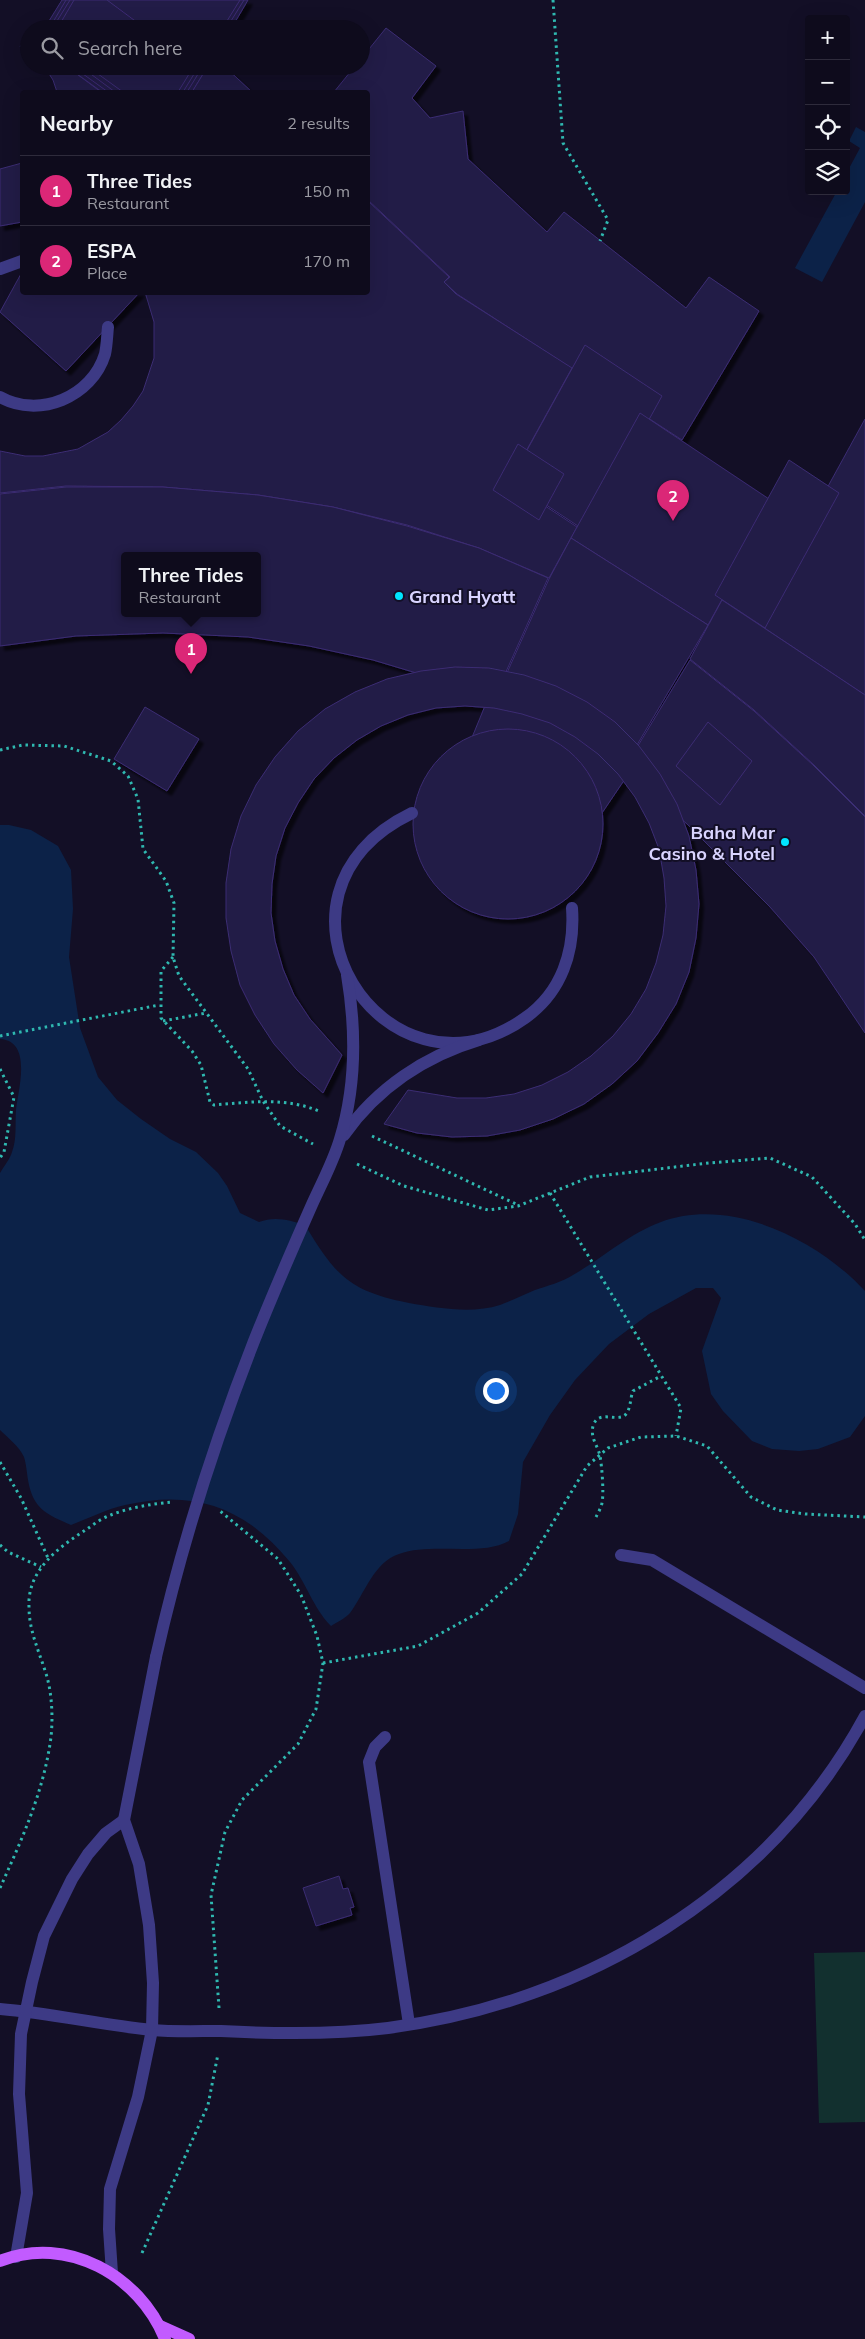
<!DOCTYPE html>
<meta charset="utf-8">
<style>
:root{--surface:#0e0b1c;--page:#171425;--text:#f1f3f6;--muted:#9b9ba3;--line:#2e2b3b;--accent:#db2777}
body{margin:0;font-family:Mulish,sans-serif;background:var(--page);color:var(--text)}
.controls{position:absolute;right:15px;top:15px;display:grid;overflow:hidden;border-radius:5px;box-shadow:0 5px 20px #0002}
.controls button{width:45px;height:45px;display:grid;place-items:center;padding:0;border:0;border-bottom:1px solid var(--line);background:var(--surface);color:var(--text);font:25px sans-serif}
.you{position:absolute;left:495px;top:1390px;width:18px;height:18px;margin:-12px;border:4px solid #fff;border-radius:50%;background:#1a73e8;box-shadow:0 0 0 8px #1a73e833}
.badge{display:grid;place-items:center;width:32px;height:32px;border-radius:50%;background:var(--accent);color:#fff;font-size:16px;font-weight:700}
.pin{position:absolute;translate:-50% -41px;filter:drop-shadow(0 1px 2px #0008)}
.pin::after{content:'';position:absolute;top:26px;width:18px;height:15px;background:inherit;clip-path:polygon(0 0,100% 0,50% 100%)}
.popup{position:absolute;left:121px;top:552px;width:140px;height:65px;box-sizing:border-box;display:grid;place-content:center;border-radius:5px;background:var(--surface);filter:drop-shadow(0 1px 4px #0005);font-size:16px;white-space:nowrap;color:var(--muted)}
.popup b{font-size:19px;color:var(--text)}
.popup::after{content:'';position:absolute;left:50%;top:100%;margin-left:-10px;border:10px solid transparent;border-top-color:var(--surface)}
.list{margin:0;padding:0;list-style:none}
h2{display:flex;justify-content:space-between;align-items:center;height:65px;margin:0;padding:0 20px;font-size:21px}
h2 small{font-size:16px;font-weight:400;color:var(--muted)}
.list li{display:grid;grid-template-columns:32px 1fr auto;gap:15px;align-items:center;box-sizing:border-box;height:70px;padding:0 20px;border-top:1px solid var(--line)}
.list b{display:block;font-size:19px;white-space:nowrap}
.list p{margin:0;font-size:16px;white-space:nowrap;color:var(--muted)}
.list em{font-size:16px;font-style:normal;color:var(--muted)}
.icon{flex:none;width:28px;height:28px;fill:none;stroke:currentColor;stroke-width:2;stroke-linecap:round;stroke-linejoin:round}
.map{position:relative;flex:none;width:865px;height:2339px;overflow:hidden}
.search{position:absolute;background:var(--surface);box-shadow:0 5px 20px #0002;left:20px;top:20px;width:350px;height:55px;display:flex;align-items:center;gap:12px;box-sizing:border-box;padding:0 18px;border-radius:28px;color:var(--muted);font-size:19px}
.panel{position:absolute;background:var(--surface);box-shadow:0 5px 20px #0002;left:20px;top:90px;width:350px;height:205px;border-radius:5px}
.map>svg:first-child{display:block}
</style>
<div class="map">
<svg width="865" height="2339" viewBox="0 0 865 2339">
<defs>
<filter id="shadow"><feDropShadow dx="4.5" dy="4.5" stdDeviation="1" flood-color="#0009"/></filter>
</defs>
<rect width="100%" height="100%" fill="#130f26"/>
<!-- green -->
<polygon fill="#12302f" points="865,1952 865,2122 819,2123 814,1953"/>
<!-- water -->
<g fill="#0c2248">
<polygon points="856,127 865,132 865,202 822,282 795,268 837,191 846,191 846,174 860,148 849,141"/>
<path d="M 0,825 L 9,825 L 31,830 L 58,846 L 71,870 L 73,909 L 69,957 L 80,1028 L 98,1077 L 117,1100 L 141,1119 L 170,1139 L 196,1152 L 218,1173 L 227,1186 L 240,1213 L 259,1222 C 275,1216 289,1220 305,1225 C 336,1276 349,1291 409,1303 C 437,1308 472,1314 500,1305 C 511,1301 523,1295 535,1290 C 547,1286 562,1282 573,1275 C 603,1258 628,1234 661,1222 C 731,1196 818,1240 865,1291 L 865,1416 L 850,1437 L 818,1449 L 799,1451 L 772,1449 L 752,1441 L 723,1411 L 711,1394 L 702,1351 L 721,1298 L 713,1288 L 696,1288 L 649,1314 L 609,1344 L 575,1380 L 550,1415 L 523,1462 L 518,1514 L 509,1541 C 480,1557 432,1542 399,1554 C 374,1562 365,1593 350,1613 C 346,1618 337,1622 331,1626 C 313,1608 306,1582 290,1562 C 245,1507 194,1489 125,1505 C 107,1509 89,1518 71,1525 C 46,1514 33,1509 28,1480 C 27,1473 26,1463 24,1457 C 19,1446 8,1438 0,1430 L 0,1173 C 4,1166 10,1159 12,1152 C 17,1139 15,1124 16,1110 C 18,1090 33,1041 0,1039 Z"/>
</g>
<!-- building -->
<g fill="#241b47" stroke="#3b2d73" fill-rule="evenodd" filter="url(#shadow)">
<polygon points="62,0 248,0 231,29 44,29"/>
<polygon points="66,0 244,0 226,29 49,29"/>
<polygon points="70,0 240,0 222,29 52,29"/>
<polygon points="74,0 107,0 146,29 57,29"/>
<polygon points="386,28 436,66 412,98 430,118 463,111 468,159 547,232 564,212 686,308 709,277 759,311 682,440 457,294 444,282 450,277 368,200 368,92 334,92 355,66 361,66 361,59"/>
<polygon points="27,37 29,39 29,54 20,47"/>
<polygon points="44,66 66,66 101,92 57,92 53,80"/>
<polygon points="66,66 208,66 192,92 102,92"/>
<polygon points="72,66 203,66 187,92 108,92"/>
<polygon points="80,66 199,66 183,92 115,92"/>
<polygon points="87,66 194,66 178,92 123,92"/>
<polygon points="208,66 224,66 252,92 192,92"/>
<polygon points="22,163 22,222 0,226 0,169"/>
<polygon points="368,201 449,277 444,282 456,294 572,368 509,482 577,527 549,578 479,548 407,525 333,507 258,495 163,487 66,486 0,493 0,451 25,456 43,456 78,449 108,432 121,420 133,406 143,391 154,358 154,322 145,292 368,292"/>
<polygon points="22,272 22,292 140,292 66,371 0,312"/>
<polygon points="585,345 662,396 587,532 510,481"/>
<polygon points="640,413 775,503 708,625 571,538"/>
<polygon points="865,419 865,695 754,621"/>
<polygon points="518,444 564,474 539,520 493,490"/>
<polygon points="789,460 839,493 765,628 715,595"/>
<path d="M 66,487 L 163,487 L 258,495 L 333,507 L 407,526 L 479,548 L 548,578 L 492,703 L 433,678 L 373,660 L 309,646 L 248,637 L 163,633 L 76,636 L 0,646 L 0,494 ZM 125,555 L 257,555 L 257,613 L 125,613 Z"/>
<polygon points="571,538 708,625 621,772 627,776 579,847 459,769 487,701 493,704 549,579"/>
<polygon points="722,600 865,695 865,816 814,765 754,710 690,659"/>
<polygon points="690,660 754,711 813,765 865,817 865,1033 814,957 770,907 687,824 652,793 622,772"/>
<polygon points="455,667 489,668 524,675 556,686 587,702 615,722 639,746 660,774 677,804 689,836 696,870 699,904 696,938 689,972 676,1004 658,1033 637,1061 612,1084 584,1104 553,1119 520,1130 487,1136 452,1137 417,1133 384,1124 408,1090 457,1098 486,1098 514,1094 542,1085 568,1072 591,1056 613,1036 631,1014 646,989 656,963 663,935 666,906 664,878 659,849 649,823 635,797 618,774 598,754 575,737 550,723 522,714 494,708 465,706 436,708 408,715 381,726 357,740 334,758 314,779 298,803 285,828 276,856 272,884 271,913 275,941 283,969 294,995 310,1019 342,1055 323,1093 297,1070 274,1044 255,1015 240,985 231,951 226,918 226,883 231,849 241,816 256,785 275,757 298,731 325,709 355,692 387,679 421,671"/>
<polygon points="145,707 199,739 167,791 114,759"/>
<polygon points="708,722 752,761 720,805 676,766"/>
<circle cx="508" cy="824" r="95"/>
<polygon points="339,1876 343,1889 348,1888 354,1907 350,1908 352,1915 316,1926 303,1888"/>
</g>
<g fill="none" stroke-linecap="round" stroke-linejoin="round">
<!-- path -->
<g stroke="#2fb8b0" stroke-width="3" stroke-dasharray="2.5 4" stroke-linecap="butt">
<polyline points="553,0 563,143 608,220 600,241"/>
<polyline points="0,750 23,745 64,746 111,761 128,776 138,799 143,849 166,881 174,903 173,957 179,976 248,1069 263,1101 280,1126 313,1144"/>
<path d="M 173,957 L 161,971 L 161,1018 L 192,1051 L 201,1065 L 210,1102 L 214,1105 C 250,1102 288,1097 321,1112"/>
<polyline points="163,1021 206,1013"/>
<polyline points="0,1036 159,1005"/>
<polyline points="0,1069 14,1097 4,1152 0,1158"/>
<polyline points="372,1136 518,1205"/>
<polyline points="357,1164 404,1186 488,1210 518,1206 590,1177 709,1163 770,1158 812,1177 855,1224 865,1240"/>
<polyline points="550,1193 681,1408 676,1436"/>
<polyline points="0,1462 21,1498 48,1558"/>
<path d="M 596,1517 C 598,1513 601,1508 602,1503 C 604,1493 602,1467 600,1456 C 598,1446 590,1438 593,1426 C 598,1410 614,1421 624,1416 C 631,1411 630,1398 633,1391 L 661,1376"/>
<polyline points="0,1545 8,1552 41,1567"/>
<polyline points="323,1663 418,1646 478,1613 522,1574 587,1466 608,1448 641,1437 676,1436 707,1446 751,1497 777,1510 805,1514 865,1517"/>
<path d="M 0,1888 C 22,1839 44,1791 51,1737 C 53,1718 52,1695 47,1677 C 40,1653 29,1632 29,1607 C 27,1570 59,1547 87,1529 C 93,1525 99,1520 106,1517 C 126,1508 151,1504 172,1502"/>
<polyline points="219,2008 211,1895 225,1832 242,1800 298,1744 316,1709 323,1663 317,1636 301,1595 278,1559 220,1511"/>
<polyline points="142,2253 208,2105 218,2054"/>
</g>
<!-- lane -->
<g stroke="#3d3a85" stroke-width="12">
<polyline points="0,269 22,261"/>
<path d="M 0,397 C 39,419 92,397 105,354 C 107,345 107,336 108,327"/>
<path d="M 412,813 C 243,895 385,1117 525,1018 C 562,992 575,951 572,908"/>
<polyline points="621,1555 652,1560 865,1688"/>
<polyline points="385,1737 375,1747 369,1762 409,2024"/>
<path d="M 0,2009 C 51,2013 101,2025 152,2030 C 174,2032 198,2031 221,2031 C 277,2034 332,2035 388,2028 C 586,2002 769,1893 865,1716"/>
<polyline points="16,2257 27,2193 19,2094 21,2034 32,1982 44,1936 72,1879 88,1854 106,1833 124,1820"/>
<polyline points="112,2273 109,2229 110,2189 138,2097 152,2030 153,1983 149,1925 139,1864 124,1820 156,1657"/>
</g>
<!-- primary -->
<g stroke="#c25bff" stroke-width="12">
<path d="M 0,2261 C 67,2234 140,2276 165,2339"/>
<polyline points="160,2326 189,2339"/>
</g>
<!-- lane-bridge -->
<g stroke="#3d3a85" stroke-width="12">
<path d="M 344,1135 C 377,1088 425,1056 479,1040"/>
<path d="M 156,1657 C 180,1550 214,1443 254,1341 C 272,1296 291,1252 310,1209 C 320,1186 333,1163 340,1139 C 356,1087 356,1029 347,975"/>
</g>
</g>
<!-- markers -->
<g fill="#00e5ff" stroke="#130f26" stroke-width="2">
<circle cx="399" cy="596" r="5"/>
<circle cx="785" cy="842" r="5"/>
</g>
<g text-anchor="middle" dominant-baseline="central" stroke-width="4" stroke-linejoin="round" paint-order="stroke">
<!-- poi labels -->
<g font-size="18" font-weight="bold" fill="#d9d4ff" stroke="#130f26" text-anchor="start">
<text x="409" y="596">Grand Hyatt</text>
<text x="775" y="832" text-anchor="end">Baha Mar<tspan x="775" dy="21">Casino &amp; Hotel</tspan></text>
</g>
</g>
</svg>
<div class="controls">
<button>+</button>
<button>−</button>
<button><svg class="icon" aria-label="locate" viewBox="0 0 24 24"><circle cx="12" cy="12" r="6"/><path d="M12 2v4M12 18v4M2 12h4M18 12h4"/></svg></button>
<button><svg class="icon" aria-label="layers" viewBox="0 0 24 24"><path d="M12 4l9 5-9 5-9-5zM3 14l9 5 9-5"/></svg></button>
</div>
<div class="you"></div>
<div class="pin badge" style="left:191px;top:674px">1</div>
<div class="popup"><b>Three Tides</b>Restaurant</div>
<div class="pin badge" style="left:673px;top:521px">2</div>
<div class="search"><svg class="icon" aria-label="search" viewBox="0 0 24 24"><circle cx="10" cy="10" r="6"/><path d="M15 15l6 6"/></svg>Search here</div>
<section class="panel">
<h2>Nearby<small>2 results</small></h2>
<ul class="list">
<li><span class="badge">1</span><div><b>Three Tides</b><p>Restaurant</p></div><em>150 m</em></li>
<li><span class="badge">2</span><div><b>ESPA</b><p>Place</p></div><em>170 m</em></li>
</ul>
</section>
</div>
